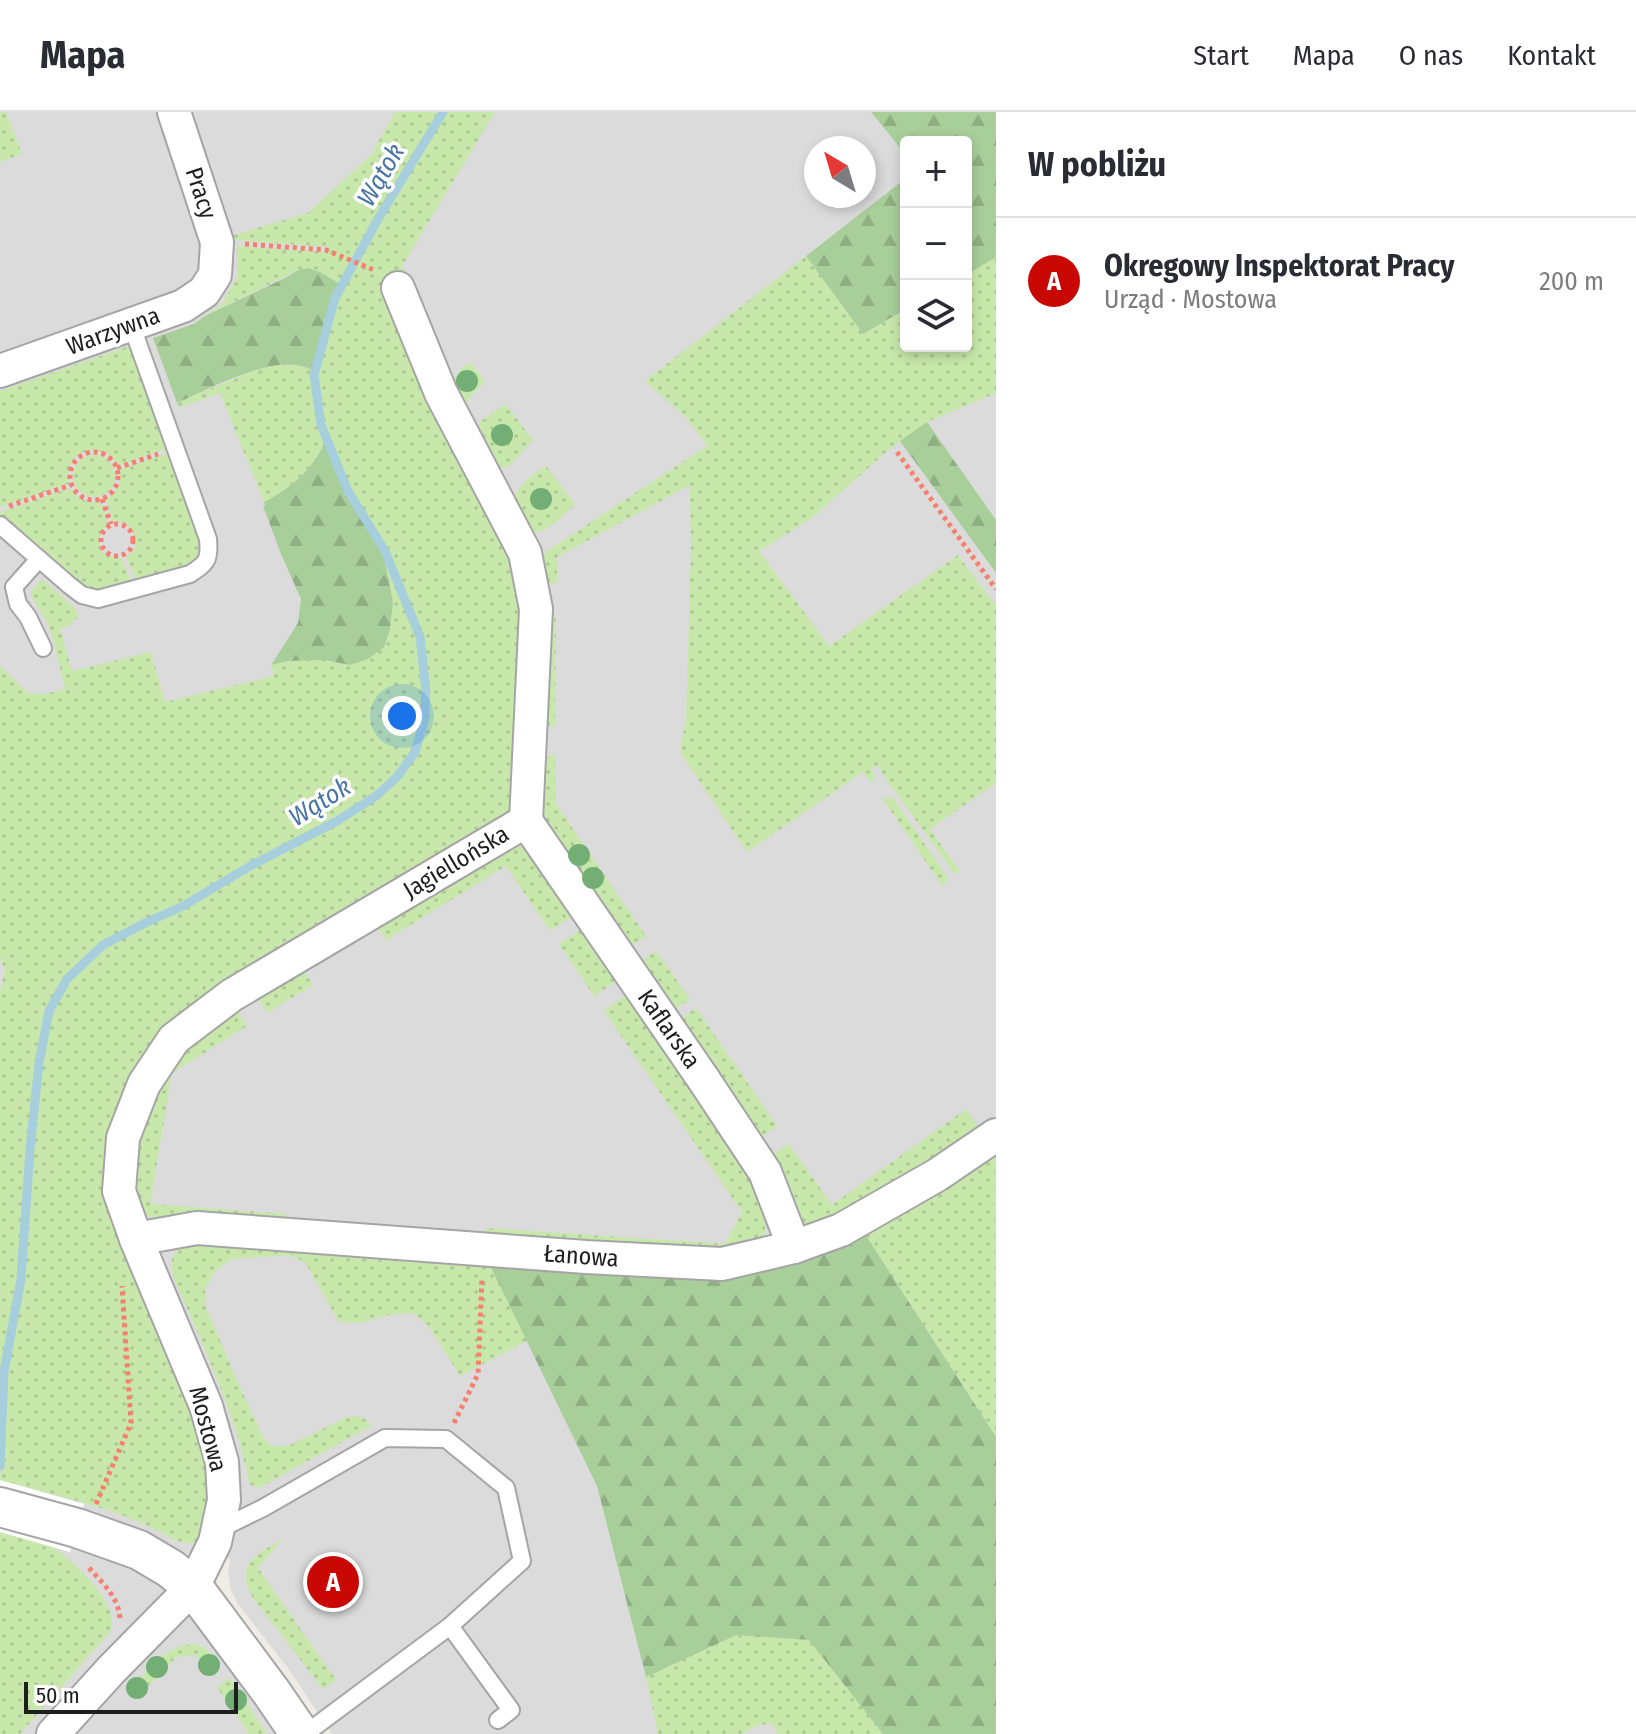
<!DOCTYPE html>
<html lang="pl">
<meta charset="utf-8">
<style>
:root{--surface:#fff;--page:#f7f7f7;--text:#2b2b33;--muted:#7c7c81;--line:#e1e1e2;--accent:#c90804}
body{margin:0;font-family:"Fira Sans Condensed",sans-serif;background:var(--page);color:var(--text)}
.controls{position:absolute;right:24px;top:24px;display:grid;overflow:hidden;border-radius:8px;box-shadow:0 4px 12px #0003}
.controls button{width:72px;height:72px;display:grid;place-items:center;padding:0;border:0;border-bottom:2px solid var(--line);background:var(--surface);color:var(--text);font:40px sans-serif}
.compass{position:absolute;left:804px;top:24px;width:72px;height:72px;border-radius:50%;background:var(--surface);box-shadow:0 4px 12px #0003;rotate:322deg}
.scale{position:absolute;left:24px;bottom:20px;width:214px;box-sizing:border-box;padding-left:8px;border:4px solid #1e1e1e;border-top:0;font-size:22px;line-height:28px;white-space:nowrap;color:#1e1e1e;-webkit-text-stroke:6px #fff;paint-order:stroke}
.you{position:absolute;left:402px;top:604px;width:28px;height:28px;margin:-20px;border:6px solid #fff;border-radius:50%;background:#1a73e8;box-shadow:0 0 0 12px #1a73e833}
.badge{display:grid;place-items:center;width:52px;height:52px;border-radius:50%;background:var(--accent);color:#fff;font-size:26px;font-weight:700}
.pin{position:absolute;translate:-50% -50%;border:4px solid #fff;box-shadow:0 2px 8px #0006}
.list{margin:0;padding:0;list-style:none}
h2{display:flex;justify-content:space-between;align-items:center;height:104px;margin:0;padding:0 32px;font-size:34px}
h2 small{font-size:26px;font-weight:400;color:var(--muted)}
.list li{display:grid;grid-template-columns:52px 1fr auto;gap:24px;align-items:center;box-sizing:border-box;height:128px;padding:0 32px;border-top:2px solid var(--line)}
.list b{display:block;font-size:30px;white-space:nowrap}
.list p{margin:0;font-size:26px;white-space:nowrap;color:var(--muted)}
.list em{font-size:26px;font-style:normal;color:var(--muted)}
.icon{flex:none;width:44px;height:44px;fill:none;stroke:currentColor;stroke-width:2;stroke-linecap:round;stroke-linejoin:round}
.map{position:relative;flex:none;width:996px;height:1622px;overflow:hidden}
header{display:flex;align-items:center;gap:48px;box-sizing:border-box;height:112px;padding:0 40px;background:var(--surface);border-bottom:2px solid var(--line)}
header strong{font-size:38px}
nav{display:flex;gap:44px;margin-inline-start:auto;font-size:28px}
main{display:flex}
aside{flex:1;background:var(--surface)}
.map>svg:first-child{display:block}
</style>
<header>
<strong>Mapa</strong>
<nav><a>Start</a><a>Mapa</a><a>O nas</a><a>Kontakt</a></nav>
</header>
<main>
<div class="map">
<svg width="996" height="1622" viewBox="0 0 996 1622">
<defs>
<pattern id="grass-dots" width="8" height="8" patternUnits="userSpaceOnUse" patternTransform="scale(2)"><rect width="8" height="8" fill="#c8e8ab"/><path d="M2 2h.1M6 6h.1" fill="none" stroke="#abc793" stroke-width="1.8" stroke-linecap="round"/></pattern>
<pattern id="forest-firs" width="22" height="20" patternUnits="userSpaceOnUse" patternTransform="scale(2)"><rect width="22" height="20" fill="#a8ce9a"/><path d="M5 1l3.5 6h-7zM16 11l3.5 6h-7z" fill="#90b084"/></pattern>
</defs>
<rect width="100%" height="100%" fill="#efece5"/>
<!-- residential -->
<g fill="#dcdbdb" fill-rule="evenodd">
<path d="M 0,0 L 996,0 L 996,1622 L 332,1622 L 290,1559 L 238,1492 L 231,1478 L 228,1460 L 230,1448 L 209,1433 L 200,1442 L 183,1442 L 141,1419 L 0,1375 ZM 906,30 L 966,30 L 966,234 L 906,234 ZM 816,36 L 864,36 L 864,84 L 816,84 Z"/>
<polygon points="0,1407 132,1448 194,1492 289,1622 0,1622"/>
</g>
<!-- grass -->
<g fill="url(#grass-dots)">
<polygon points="0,0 6,0 22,42 0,50"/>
<path d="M 395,0 L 440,0 L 375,106 L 340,172 C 324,162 316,155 296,159 L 205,204 L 222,192 L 238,164 L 237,134 L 326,140 L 327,135 L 235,128 L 234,123 L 308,101 L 371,43 Z"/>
<path d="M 445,0 L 495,0 L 402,154 L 423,191 L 412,179 L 522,442 L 524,693 L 230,880 L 119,1025 L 218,1350 L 200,1427 L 196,1431 C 177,1433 161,1420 144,1412 C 99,1392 48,1382 0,1368 L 6,1260 L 24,1167 L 32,1038 L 41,951 L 51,901 L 68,868 L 104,835 L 145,813 L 183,795 L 253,754 L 337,711 L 377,685 L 398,667 L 417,640 L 425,609 L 428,579 L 422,524 L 386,438 L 349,378 L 324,314 L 316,263 L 337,187 L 379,110 Z"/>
<polygon points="806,144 863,222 906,197 906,234 966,234 966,163 996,145 996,281 927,310 885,341 812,406 759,439 829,534 958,443 996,494 996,671 930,717 961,761 954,761 876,653 871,657 875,665 872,671 863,660 747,740 680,640 686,606 691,435 690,373 557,445 557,471 549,471 542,468 538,445 707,334 686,305 645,269"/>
<path d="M 135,232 L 171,335 L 118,354 C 101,326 62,338 69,372 L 0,395 L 0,279 Z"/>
<path d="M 470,250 L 485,269 L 467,289 L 459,289 C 447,272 455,261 470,250 Z"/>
<path d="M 278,253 L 297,253 L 313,258 L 320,314 L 325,329 C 315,356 290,377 264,390 L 220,281 L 179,296 L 177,291 L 260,256 Z"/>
<path d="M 505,292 L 533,328 L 508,355 C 488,357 483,337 475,322 L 480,310 Z"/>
<path d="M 173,339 L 204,428 L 200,452 L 138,473 L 126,445 L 135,436 C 138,421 129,408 113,410 L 106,388 C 117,380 121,371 120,357 Z"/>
<circle cx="94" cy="364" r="21"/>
<path d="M 546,354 L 575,392 C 562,404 546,424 526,420 L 512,392 C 519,371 528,366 546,354 Z"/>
<path d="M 70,376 C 77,387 88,392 101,390 L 109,412 C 91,427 98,446 121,446 L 133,475 L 83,480 L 0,409 L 0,400 Z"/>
<path d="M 383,441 L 417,524 L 423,578 L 421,608 L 413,638 L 396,664 L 374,682 L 336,707 L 251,751 L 183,791 L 143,809 L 103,831 L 66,865 L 47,899 L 37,951 L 28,1038 L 19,1167 L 2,1259 L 0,1319 L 0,879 L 5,858 L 0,846 L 0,554 L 28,581 L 45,582 L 65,577 C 60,556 56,534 48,513 C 44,501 32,492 31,479 L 42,467 L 75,496 L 79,506 L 71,509 L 72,513 L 60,517 L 72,559 L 151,540 L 165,590 L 274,564 L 271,553 L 288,549 L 324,548 L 349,553 L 384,535 C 398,497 391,479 383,441 Z"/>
<polygon points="556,503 555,614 546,614 548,504"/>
<polygon points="555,642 555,691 646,824 629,835 536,699 539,649"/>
<polygon points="882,686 893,686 948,766 943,775"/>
<polygon points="517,731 527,735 574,803 550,819 506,754 386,828 376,813"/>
<polygon points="583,816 618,868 594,884 559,832"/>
<polygon points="656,839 690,887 673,898 640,850"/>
<polygon points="304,858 313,873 267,901 258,886"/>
<polygon points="628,882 748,1056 763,1095 765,1111 765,1121 761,1131 750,1137 484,1128 486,1116 725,1132 742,1100 604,899"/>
<polygon points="696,896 777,1014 761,1025 680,908"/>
<polygon points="237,898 247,914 172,961 150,1092 286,1102 284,1114 140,1104 132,1067 135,1033 172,947"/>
<polygon points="966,997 982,1020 828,1113 799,1115 773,1043 789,1032 832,1093"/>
<polygon points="996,1037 995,1065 996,1325 863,1119"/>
<path d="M 196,1130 L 486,1145 L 527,1229 L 460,1264 L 428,1213 L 412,1201 L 389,1203 L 360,1211 L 339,1210 L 305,1150 L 289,1143 L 232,1147 L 215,1159 L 205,1177 L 205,1193 L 239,1273 L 264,1327 L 272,1334 L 288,1334 L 345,1306 L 358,1304 L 366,1308 L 371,1314 L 259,1376 L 249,1372 C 237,1303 202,1231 174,1167 C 168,1142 173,1139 196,1130 Z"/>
<path d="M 0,1420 C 15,1425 41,1428 54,1436 C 73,1448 110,1485 112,1508 C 112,1512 111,1516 110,1520 L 20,1622 L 0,1622 Z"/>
<path d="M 284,1426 L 258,1456 L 336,1568 L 323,1577 L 253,1486 C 234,1449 256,1444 284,1426 Z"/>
<polygon points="736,1523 810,1528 883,1622 778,1622 771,1611 757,1614 742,1622 658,1622 646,1565"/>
<path d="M 193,1532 L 204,1535 L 218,1549 L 206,1557 L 196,1543 L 176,1545 L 136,1587 L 128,1580 C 147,1560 163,1534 193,1532 Z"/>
<polygon points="230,1566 267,1622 249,1622 217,1575"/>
</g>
<!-- forest -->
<g fill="url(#forest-firs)">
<polygon points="871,0 996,0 996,145 966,163 966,30 906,30 906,43"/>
<polygon points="906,66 906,197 863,222 806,144"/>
<path d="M 308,156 L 320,160 L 340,172 L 334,185 L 313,258 C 307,256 301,253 295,253 C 260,249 209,277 177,291 L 153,226 L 194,212 L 205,204 L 287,165 L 296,159 Z"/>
<polygon points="927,310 996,408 996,461 900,329"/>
<path d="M 325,329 L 346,379 L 383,441 L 393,490 L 390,517 L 384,535 L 368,547 L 350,553 L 324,548 L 288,549 L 271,553 L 298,511 L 301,487 L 281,442 L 263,394 L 265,393 L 264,390 C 290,377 315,356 325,329 Z"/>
<polygon points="863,1119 996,1325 996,1622 883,1622 809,1528 736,1523 646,1565 597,1374 486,1145 719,1162"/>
</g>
<!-- pier -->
<polygon fill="#fff" points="0,1368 84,1392 70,1440 0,1420"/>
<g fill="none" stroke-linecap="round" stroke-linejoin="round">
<!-- stream -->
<polyline stroke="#a6cedc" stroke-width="9" points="0,1354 4,1260 21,1167 30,1037 39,951 49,899 67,867 103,833 145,811 183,794 252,753 337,709 376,684 397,665 415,640 424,609 426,579 420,525 385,439 348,379 321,313 314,263 335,186 378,107 443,0"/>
<defs>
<g id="service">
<path d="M 0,413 L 69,473 L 82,483 L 98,487 L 190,462 C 207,451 210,448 208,427 L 131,212"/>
<polyline points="39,447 14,475 18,492 28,505 43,536"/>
<polyline points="218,1418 263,1396 385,1326 446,1327 506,1376 522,1449 450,1514"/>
<polyline points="305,1622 450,1514 511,1598 498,1608"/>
</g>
<g id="minor">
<polyline points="0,259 183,194 204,180 215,163 217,130 174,0"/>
<polyline points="526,709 704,968 765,1060 794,1135"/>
<polyline points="136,1127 197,1116 586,1145 722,1152 794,1135 841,1118 937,1063 996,1023"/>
<polyline points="53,1622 111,1558 193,1475 215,1430 224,1388 222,1350 206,1294 136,1127 119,1079 123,1026 144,972 174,927 232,883 526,709 536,497 525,441 441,281 398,176"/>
</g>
<polyline id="tertiary" points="0,1395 77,1416 139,1438 171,1457 193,1475 272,1581 300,1622"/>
</defs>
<!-- service casing -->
<use href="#service" stroke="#a5a5a5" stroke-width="20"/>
<!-- minor casing -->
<use href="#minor" stroke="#a5a5a5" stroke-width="36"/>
<!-- tertiary casing -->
<use href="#tertiary" stroke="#a5a5a5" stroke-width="42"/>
<!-- path -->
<g stroke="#f77f6e" stroke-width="5" stroke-dasharray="4 4" stroke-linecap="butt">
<polyline points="245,132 326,138 374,158"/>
<circle cx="94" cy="364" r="24"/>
<polyline points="897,340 996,477"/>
<polyline points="117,356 158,342"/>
<polyline points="102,387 111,412"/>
<polyline points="9,394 71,373"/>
<circle cx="117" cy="428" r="16"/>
<polyline points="454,1311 478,1262 482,1166"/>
<polyline points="96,1392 131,1311 122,1174"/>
<path d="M 89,1456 C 102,1470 119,1486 120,1507"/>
</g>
<!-- service -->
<use href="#service" stroke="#fff" stroke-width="16"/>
<!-- minor -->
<use href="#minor" stroke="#fff" stroke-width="32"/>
<!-- tertiary -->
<use href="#tertiary" stroke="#fff" stroke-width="38"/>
</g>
<!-- trees -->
<g fill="#73ae75">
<circle cx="467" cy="269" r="11"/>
<circle cx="502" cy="323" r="11"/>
<circle cx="541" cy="387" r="11"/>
<circle cx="579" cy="743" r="11"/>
<circle cx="593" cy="766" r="11"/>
<circle cx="209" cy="1553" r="11"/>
<circle cx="157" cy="1555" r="11"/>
<circle cx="137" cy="1576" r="11"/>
<circle cx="236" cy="1588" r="11"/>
</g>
<g text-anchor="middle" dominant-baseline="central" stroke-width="7" stroke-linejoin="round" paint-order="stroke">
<!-- street labels -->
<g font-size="24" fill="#1e1e1e" stroke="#fff">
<text transform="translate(201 81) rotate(72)">Pracy</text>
<text transform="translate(113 219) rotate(-20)">Warzywna</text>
<text transform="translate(456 750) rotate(-31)">Jagiellońska</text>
<text transform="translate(669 917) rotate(55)">Kaflarska</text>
<text transform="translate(581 1144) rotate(4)">Łanowa</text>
<text transform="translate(208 1317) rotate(75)">Mostowa</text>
</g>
<!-- water labels -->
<g font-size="26" font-style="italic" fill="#4975a4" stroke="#fff">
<text transform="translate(381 63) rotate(-60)">Wątok</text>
<text transform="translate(320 690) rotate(-32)">Wątok</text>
</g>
</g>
</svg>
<div class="controls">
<button>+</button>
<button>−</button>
<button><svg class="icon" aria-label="layers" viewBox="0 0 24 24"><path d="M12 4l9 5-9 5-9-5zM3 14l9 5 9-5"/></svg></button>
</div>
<svg class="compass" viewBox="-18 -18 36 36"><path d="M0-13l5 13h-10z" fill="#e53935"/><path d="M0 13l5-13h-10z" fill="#7c7c81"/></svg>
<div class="scale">50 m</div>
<div class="you"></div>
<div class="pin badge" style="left:333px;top:1470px">A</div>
</div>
<aside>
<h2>W pobliżu<small></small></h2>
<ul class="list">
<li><span class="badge">A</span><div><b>Okregowy Inspektorat Pracy</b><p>Urząd · Mostowa</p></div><em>200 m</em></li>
</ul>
</aside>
</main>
